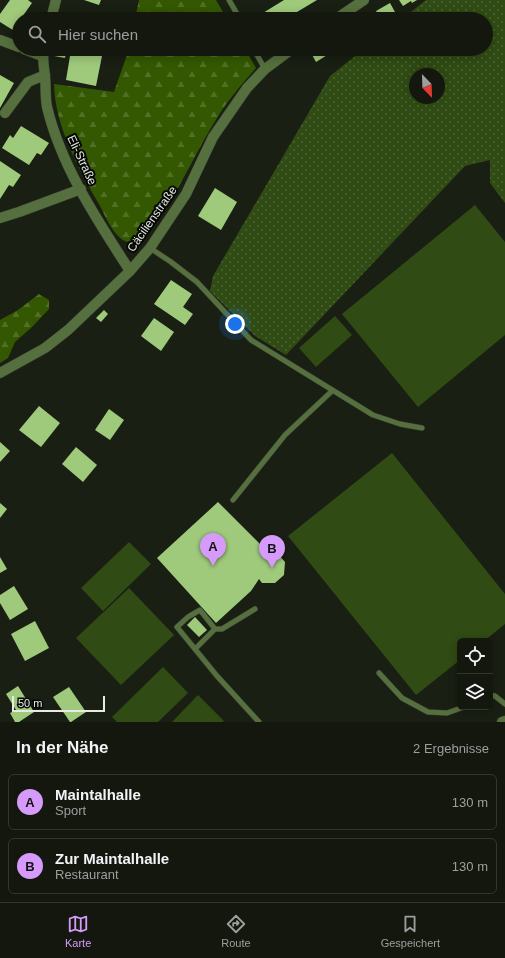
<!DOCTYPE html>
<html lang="de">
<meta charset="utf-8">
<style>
:root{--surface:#13170e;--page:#20241c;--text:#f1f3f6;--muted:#9d9f9e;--line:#32362e;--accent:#d69bfa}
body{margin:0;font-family:Helvetica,sans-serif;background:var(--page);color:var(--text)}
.controls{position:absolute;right:12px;bottom:12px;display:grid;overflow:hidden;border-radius:6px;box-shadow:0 2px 10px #0003}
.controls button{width:36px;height:36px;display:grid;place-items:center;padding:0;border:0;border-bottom:1px solid var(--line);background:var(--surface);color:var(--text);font:20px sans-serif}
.compass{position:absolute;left:409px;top:68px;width:36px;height:36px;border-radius:50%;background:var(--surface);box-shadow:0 2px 10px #0003;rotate:157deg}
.scale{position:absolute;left:12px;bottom:10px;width:93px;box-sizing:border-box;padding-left:4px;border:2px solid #e6ebe3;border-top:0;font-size:11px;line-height:14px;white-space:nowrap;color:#e6ebe3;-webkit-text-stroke:3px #060804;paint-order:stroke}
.you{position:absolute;left:235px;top:324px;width:14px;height:14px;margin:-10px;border:3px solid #fff;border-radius:50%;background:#1a73e8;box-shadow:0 0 0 6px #1a73e833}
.badge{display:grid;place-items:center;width:26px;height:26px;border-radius:50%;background:var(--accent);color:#111;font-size:13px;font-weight:700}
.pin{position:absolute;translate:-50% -33px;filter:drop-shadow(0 1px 2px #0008)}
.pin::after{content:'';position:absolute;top:21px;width:14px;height:12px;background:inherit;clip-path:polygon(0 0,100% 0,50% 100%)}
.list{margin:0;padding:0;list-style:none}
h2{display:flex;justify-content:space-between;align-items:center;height:52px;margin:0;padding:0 16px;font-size:17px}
h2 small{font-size:13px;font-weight:400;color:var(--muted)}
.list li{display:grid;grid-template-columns:26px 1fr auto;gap:12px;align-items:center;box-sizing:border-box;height:56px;margin:0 8px 8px;padding:0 8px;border:1px solid var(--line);border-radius:6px}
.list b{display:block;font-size:15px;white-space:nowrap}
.list p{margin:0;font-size:13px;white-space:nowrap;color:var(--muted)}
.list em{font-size:13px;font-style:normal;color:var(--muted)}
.icon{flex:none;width:22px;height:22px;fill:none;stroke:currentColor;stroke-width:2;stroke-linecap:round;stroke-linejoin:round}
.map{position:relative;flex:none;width:505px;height:722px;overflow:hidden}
.search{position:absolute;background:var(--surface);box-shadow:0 2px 10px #0003;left:12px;right:12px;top:12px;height:44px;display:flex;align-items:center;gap:10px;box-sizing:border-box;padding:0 14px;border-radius:22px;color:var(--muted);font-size:15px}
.sheet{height:180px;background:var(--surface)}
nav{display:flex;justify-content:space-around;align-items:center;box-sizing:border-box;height:56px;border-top:1px solid var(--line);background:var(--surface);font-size:11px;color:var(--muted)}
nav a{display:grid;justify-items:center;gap:2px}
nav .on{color:var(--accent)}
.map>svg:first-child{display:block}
</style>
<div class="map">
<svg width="505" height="722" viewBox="0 0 505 722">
<defs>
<pattern id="grass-dots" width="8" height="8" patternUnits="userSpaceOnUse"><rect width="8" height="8" fill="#304b13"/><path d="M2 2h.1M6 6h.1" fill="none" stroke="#4e6535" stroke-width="1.8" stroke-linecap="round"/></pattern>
<pattern id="forest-firs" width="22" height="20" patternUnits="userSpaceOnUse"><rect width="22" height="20" fill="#345801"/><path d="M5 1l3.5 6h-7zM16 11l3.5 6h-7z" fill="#517026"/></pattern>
</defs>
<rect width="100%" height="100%" fill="#191f13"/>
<!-- grass -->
<path fill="url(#grass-dots)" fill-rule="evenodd" d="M 426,0 L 505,0 L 505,203 L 490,183 L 490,160 L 465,166 L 286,355 L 255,336 L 210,291 L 213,276 L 330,76 L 364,49 L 486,49 L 486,19 L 402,19 ZM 415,74 L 439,74 L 439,98 L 415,98 Z"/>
<!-- forest -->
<g fill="url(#forest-firs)">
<polygon points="139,0 216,0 227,19 135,19"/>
<path d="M 129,49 L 245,49 L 256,68 C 242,84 228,100 217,118 C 195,153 179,192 154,225 C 150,229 147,236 142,239 C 139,241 132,243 128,242 C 114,239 105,215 99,204 C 78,168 55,126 54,84 L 114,92 Z"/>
<polygon points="39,294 49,300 49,309 32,327 15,342 8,358 0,363 0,320 18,310"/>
</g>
<!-- garden -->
<g fill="#304b13">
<polygon points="475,205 505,242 505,335 418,407 342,314"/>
<polygon points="335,316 352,335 316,367 299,348"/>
<polygon points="392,453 505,594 505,624 484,641 460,641 460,660 416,695 288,536"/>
<polygon points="129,542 151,564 103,611 81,588"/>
<polygon points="129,588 174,635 121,685 76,638"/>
<polygon points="163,667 188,693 158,722 117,722 112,717"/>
<polygon points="198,695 224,721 222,722 172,722"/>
</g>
<!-- building -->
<g fill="#9fc97b">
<polygon points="10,0 28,0 32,3 22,17 24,19 19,19 19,28 16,32 0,22 0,14"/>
<polygon points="84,0 101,0 99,5"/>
<polygon points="284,0 317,0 292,15 294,18 292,19 253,19"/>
<polygon points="399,0 417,0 412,3 411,1 403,6"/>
<polygon points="390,3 395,12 383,19 381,19 376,11"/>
<polygon points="55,49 67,49 65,58 54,56"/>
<polygon points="318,49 337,49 316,62 311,53"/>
<polygon points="71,50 102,56 96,86 66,80"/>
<polygon points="0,75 14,83 0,108"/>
<polygon points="21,126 49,143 41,155 37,153 29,165 2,148 10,135 13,138"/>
<polygon points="0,161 21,175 13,187 9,185 0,199"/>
<polygon points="215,188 237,202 221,230 198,216"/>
<polygon points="171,280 192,294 183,307 193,314 185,325 154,304"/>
<polygon points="104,310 108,314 101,322 96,318"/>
<polygon points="154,318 174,332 161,351 141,336"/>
<polygon points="39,406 60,423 41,447 19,430"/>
<polygon points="109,409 124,420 110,440 95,430"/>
<polygon points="0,442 10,451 0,462"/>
<polygon points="76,447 97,465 83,482 62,464"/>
<polygon points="218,502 273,557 277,553 285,562 284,575 275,583 262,583 259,579 251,591 216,623 157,558"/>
<polygon points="0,503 7,509 0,518"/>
<polygon points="0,557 7,569 0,573"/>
<polygon points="14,586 28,609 10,620 0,603 0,595"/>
<polygon points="195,617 207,630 199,637 187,625"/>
<polygon points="35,621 49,648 25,661 11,634"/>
<polygon points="18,686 34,712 19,722 15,722 10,713 16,710 6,694"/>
<polygon points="69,687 86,712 71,722 70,722 53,697"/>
</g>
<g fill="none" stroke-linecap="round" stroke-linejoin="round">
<defs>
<g id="service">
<polyline points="229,0 240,19"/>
<polyline points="255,49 257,55 265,69"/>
<polyline points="150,248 171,262 197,282 251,340 373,415 400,424 422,428"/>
<polyline points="233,500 285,435 332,391"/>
<polyline points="255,609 222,629 215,629 200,610 188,617 177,627 217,676 259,722"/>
<polyline points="195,649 215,629"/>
<polyline points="379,673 402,698 428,712 447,713 464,707"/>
<polyline points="490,695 495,696 505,704"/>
</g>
<g id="minor">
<polyline points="51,19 56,0"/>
<polyline points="336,19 364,0"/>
<polyline points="0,40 19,47"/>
<polyline points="24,49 42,56"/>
<path d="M 44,49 C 42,59 44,67 45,76 C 46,86 45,97 47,107 C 61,166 97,220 130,271"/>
<polyline points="5,113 28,82 45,75"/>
<polyline points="0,218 19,212 81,189"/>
<polyline points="0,373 45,348 68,330 130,271 150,248 186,194 213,137 247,88 265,69 292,49"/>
<polyline points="502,722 505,721"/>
</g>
</defs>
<!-- service casing -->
<use href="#service" stroke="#363c30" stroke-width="6"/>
<!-- minor casing -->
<use href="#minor" stroke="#363c30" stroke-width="11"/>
<!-- service -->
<use href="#service" stroke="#556f3e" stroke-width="5"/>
<!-- minor -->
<use href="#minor" stroke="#556f3e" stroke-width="10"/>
</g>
<g text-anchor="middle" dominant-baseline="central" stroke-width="4" stroke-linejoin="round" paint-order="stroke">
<!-- street labels -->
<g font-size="12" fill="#e6ebe3" stroke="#060804">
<text transform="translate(82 160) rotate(65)">Eli-Straße</text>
<text transform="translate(152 219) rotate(-55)">Cäcilienstraße</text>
</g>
</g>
</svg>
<div class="controls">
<button><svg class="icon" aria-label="locate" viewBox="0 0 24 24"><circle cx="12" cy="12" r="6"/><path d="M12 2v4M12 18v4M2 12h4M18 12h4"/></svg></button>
<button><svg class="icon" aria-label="layers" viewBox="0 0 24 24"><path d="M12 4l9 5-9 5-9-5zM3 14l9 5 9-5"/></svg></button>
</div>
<svg class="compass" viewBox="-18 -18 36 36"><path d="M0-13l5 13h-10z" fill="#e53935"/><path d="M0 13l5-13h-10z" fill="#9d9f9e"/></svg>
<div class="scale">50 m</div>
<div class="you"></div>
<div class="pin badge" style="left:213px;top:566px">A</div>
<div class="pin badge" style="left:272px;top:568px">B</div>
<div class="search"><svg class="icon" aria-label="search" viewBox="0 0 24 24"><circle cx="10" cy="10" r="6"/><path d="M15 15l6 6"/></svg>Hier suchen</div>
</div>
<section class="sheet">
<h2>In der Nähe<small>2 Ergebnisse</small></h2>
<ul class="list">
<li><span class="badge">A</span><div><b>Maintalhalle</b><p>Sport</p></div><em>130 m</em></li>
<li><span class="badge">B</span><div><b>Zur Maintalhalle</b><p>Restaurant</p></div><em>130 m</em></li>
</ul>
</section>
<nav>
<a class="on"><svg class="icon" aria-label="map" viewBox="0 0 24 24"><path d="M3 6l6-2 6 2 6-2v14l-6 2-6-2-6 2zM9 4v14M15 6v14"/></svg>Karte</a>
<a><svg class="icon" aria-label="directions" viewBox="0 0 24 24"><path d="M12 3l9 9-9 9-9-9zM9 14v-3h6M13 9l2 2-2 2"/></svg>Route</a>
<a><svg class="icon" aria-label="saved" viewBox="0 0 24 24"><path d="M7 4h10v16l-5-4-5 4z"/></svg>Gespeichert</a>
</nav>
